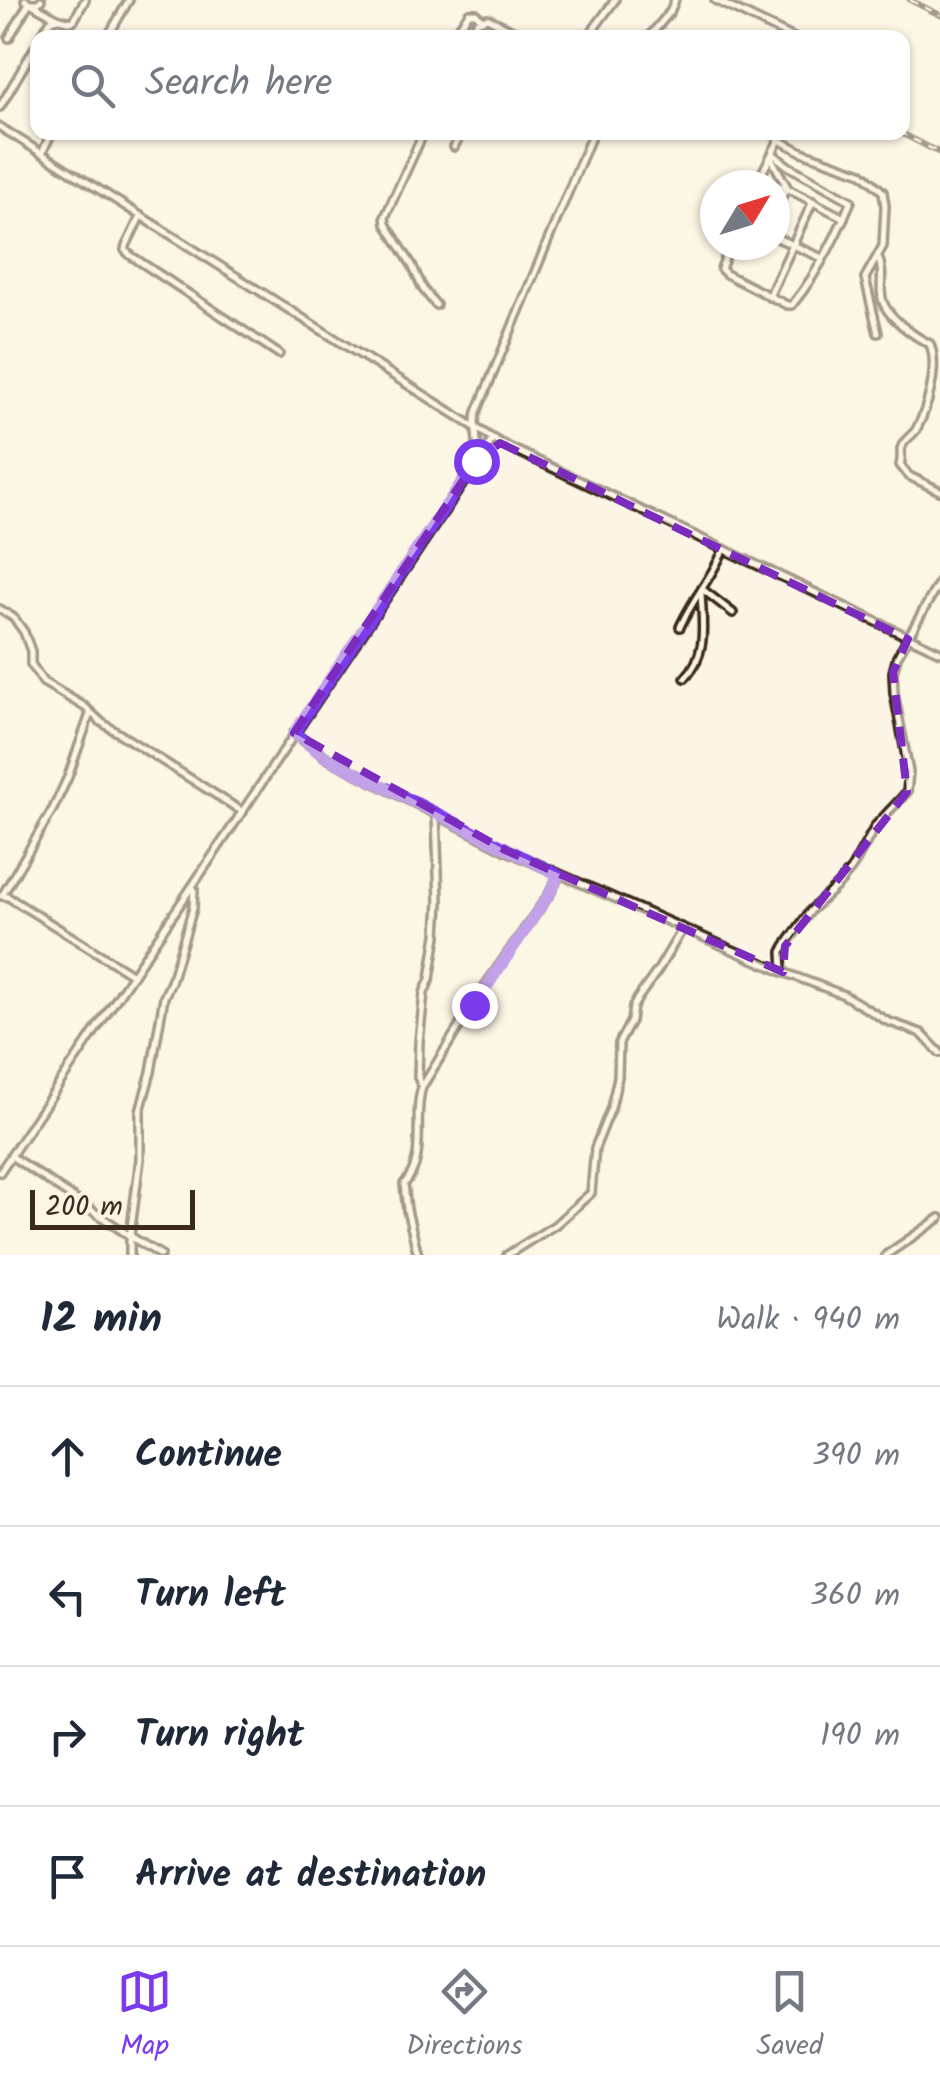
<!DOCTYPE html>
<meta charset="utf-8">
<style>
:root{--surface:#fff;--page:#f6f6f7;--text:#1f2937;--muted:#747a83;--line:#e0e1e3;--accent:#7c3aed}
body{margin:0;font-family:Kalam,sans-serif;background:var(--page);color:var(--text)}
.compass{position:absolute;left:700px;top:170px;width:90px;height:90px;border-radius:50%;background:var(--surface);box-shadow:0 2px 8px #0004;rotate:52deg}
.scale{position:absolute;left:30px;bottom:25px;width:165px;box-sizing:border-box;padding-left:10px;border:5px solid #3b2a1e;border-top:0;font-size:28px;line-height:35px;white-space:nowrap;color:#3b2a1e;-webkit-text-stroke:8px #fcf5e5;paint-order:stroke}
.stop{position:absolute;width:30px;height:30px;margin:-22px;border:8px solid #7c3aed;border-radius:50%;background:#fff}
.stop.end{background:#7c3aed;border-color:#fff;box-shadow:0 2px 10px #0008}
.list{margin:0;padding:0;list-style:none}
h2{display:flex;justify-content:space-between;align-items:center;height:130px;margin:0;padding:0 40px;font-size:42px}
h2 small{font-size:32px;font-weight:400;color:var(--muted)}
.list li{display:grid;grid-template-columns:65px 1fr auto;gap:30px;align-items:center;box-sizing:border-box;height:140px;padding:0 40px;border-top:2px solid var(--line)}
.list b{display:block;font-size:38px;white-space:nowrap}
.list em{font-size:32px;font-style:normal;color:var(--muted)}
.icon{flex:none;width:55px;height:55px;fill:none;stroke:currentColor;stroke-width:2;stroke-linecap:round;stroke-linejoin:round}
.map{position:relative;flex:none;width:940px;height:1255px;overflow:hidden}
.search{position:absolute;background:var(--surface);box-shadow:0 2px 8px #0004;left:30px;right:30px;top:30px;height:110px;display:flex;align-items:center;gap:25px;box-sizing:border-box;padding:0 35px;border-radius:20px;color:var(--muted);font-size:38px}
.sheet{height:690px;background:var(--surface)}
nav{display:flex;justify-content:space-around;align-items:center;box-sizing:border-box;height:140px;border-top:2px solid var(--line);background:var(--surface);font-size:28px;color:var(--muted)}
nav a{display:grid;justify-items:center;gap:5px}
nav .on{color:var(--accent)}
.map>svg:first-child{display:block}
</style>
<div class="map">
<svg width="940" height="1255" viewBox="0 0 940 1255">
<rect width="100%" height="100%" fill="#fcf5e5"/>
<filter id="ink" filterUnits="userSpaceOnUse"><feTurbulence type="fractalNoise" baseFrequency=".01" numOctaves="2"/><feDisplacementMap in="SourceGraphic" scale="20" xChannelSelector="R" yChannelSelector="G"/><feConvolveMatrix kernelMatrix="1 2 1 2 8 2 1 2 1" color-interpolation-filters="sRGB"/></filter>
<g filter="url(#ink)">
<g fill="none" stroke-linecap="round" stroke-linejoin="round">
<defs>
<g id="minor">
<polyline points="25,0 57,18"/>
<polyline points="715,0 794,38"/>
<polyline points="9,38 29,3 38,3 41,0"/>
<polyline points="40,38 50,21 57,18 71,22 74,20 85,0"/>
<polyline points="107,38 129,0"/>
<polyline points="452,38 469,13 476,13 481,19"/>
<polyline points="469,38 477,22 487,18 529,38"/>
<polyline points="587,38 615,0"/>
<polyline points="648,38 670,12 675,0"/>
<polyline points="0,107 38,42"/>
<polyline points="0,127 500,443 940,652"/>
<polyline points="424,132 385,217 386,224 412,265 423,289 436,305"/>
<polyline points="779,140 802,152 862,173 883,192 885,206 883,246 865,278 878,333"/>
<polyline points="454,147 460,135 464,132"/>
<polyline points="42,153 52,132"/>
<polyline points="771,158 787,187"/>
<polyline points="759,178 788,189 844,218"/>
<polyline points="756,185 779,140 775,132"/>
<polyline points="775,212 786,188"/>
<polyline points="140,217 126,246 125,250 130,255 279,354"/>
<polyline points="775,237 822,258"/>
<path d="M 730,245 L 721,269 L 726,274 L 787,305 L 792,305 C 817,275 836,237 851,201 L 788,166 L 773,154"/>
<path d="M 878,257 C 885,274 879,284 882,298 C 885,316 915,337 930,344 C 939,367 928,408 916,430 C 911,437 903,440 901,449 C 901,454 902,459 900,465 L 909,476 L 940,491"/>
<polyline points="769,297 813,201"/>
<polyline points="478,453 475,421 477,412 593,132"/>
<polyline points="702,589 733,613"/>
<polyline points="0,609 14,618 24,632 31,651 31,664 43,682 85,707 101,722 243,812"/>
<path d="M 680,627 C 692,600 712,577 724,549"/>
<path d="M 685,678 C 709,653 702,622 701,591"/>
<polyline points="294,733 327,758 505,850 783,972 844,995 887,1021 921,1033 940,1053"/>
<polyline points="2,896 53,809 68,777 90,714"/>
<polyline points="3,896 8,897 133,975"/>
<polyline points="783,972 782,952 785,946 811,910 839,884 852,868 876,825 907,792 909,772 894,693 893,672 897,657 940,581"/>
<polyline points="422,1087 418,1077 419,1042 424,993 430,979 437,935 439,902 436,814"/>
<polyline points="11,1156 130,1236 130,1255"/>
<polyline points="0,1172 493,439"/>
<polyline points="161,1255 130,1236 140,1159 140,1111 151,1072 164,997 171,982 193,908 194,889"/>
<path d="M 418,1255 L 407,1210 L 404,1184 C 428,1159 412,1118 422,1087 L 478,996 L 550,893 L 559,875"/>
<polyline points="507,1255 555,1225 591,1193 595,1148 611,1108 618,1077 619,1043 631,1021 633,1007 638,998 658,970 683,928"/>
<polyline points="886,1255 940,1218"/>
</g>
</defs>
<!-- minor casing -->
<use href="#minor" stroke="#3b2a1e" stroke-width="12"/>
<!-- minor -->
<use href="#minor" stroke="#fcf5e5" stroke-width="5"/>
<defs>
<g id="rail">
<polyline points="910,0 940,15"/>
<polyline points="899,132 940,153"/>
</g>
</defs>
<!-- rail casing -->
<use href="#rail" stroke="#3b2a1e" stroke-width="6"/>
<!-- rail -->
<use href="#rail" stroke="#fcf5e5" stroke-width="2.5" stroke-dasharray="8" stroke-linecap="butt"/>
</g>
</g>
<g fill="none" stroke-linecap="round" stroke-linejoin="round" filter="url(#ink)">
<!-- route -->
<polyline stroke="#7c3aed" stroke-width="12" points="474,1005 550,893 559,875 327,758 294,733 476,461"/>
</g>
<!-- marked area -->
<path d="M0 0H940V1255H0ZM 500,443 L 908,639 L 893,672 L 907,792 L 785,946 L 783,972 L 505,850 L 294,733 L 476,461 Z" fill="#fcf5e5" fill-opacity=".55" fill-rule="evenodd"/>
<path fill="none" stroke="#7b2cbf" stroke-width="8" stroke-dasharray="20 12" stroke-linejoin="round" d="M 500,443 L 908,639 L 893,672 L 907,792 L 785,946 L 783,972 L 505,850 L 294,733 L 476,461 Z"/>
</svg>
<svg class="compass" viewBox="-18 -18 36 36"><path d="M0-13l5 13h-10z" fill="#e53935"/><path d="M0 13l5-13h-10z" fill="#747a83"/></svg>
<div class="scale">200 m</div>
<div class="stop" style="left:476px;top:461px"></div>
<div class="stop end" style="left:474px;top:1005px"></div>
<div class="search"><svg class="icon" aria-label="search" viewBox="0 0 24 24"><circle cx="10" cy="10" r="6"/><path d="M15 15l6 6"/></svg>Search here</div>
</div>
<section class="sheet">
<h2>12 min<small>Walk · 940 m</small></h2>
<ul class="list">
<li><svg class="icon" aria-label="ahead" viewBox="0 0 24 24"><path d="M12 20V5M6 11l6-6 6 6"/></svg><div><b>Continue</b></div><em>390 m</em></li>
<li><svg class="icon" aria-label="left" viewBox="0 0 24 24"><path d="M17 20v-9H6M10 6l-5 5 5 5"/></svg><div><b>Turn left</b></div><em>360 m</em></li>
<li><svg class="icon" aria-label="right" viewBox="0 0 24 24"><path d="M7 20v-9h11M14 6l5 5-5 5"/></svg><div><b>Turn right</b></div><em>190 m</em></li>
<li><svg class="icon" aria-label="arrive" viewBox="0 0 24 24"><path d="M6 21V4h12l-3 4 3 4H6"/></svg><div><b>Arrive at destination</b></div></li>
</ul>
</section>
<nav>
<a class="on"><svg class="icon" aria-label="map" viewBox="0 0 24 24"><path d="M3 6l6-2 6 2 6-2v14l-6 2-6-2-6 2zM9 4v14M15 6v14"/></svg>Map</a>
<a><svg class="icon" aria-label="directions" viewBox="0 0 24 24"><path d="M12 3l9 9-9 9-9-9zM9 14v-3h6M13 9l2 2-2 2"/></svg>Directions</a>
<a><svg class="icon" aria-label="saved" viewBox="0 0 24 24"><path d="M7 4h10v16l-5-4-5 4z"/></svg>Saved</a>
</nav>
